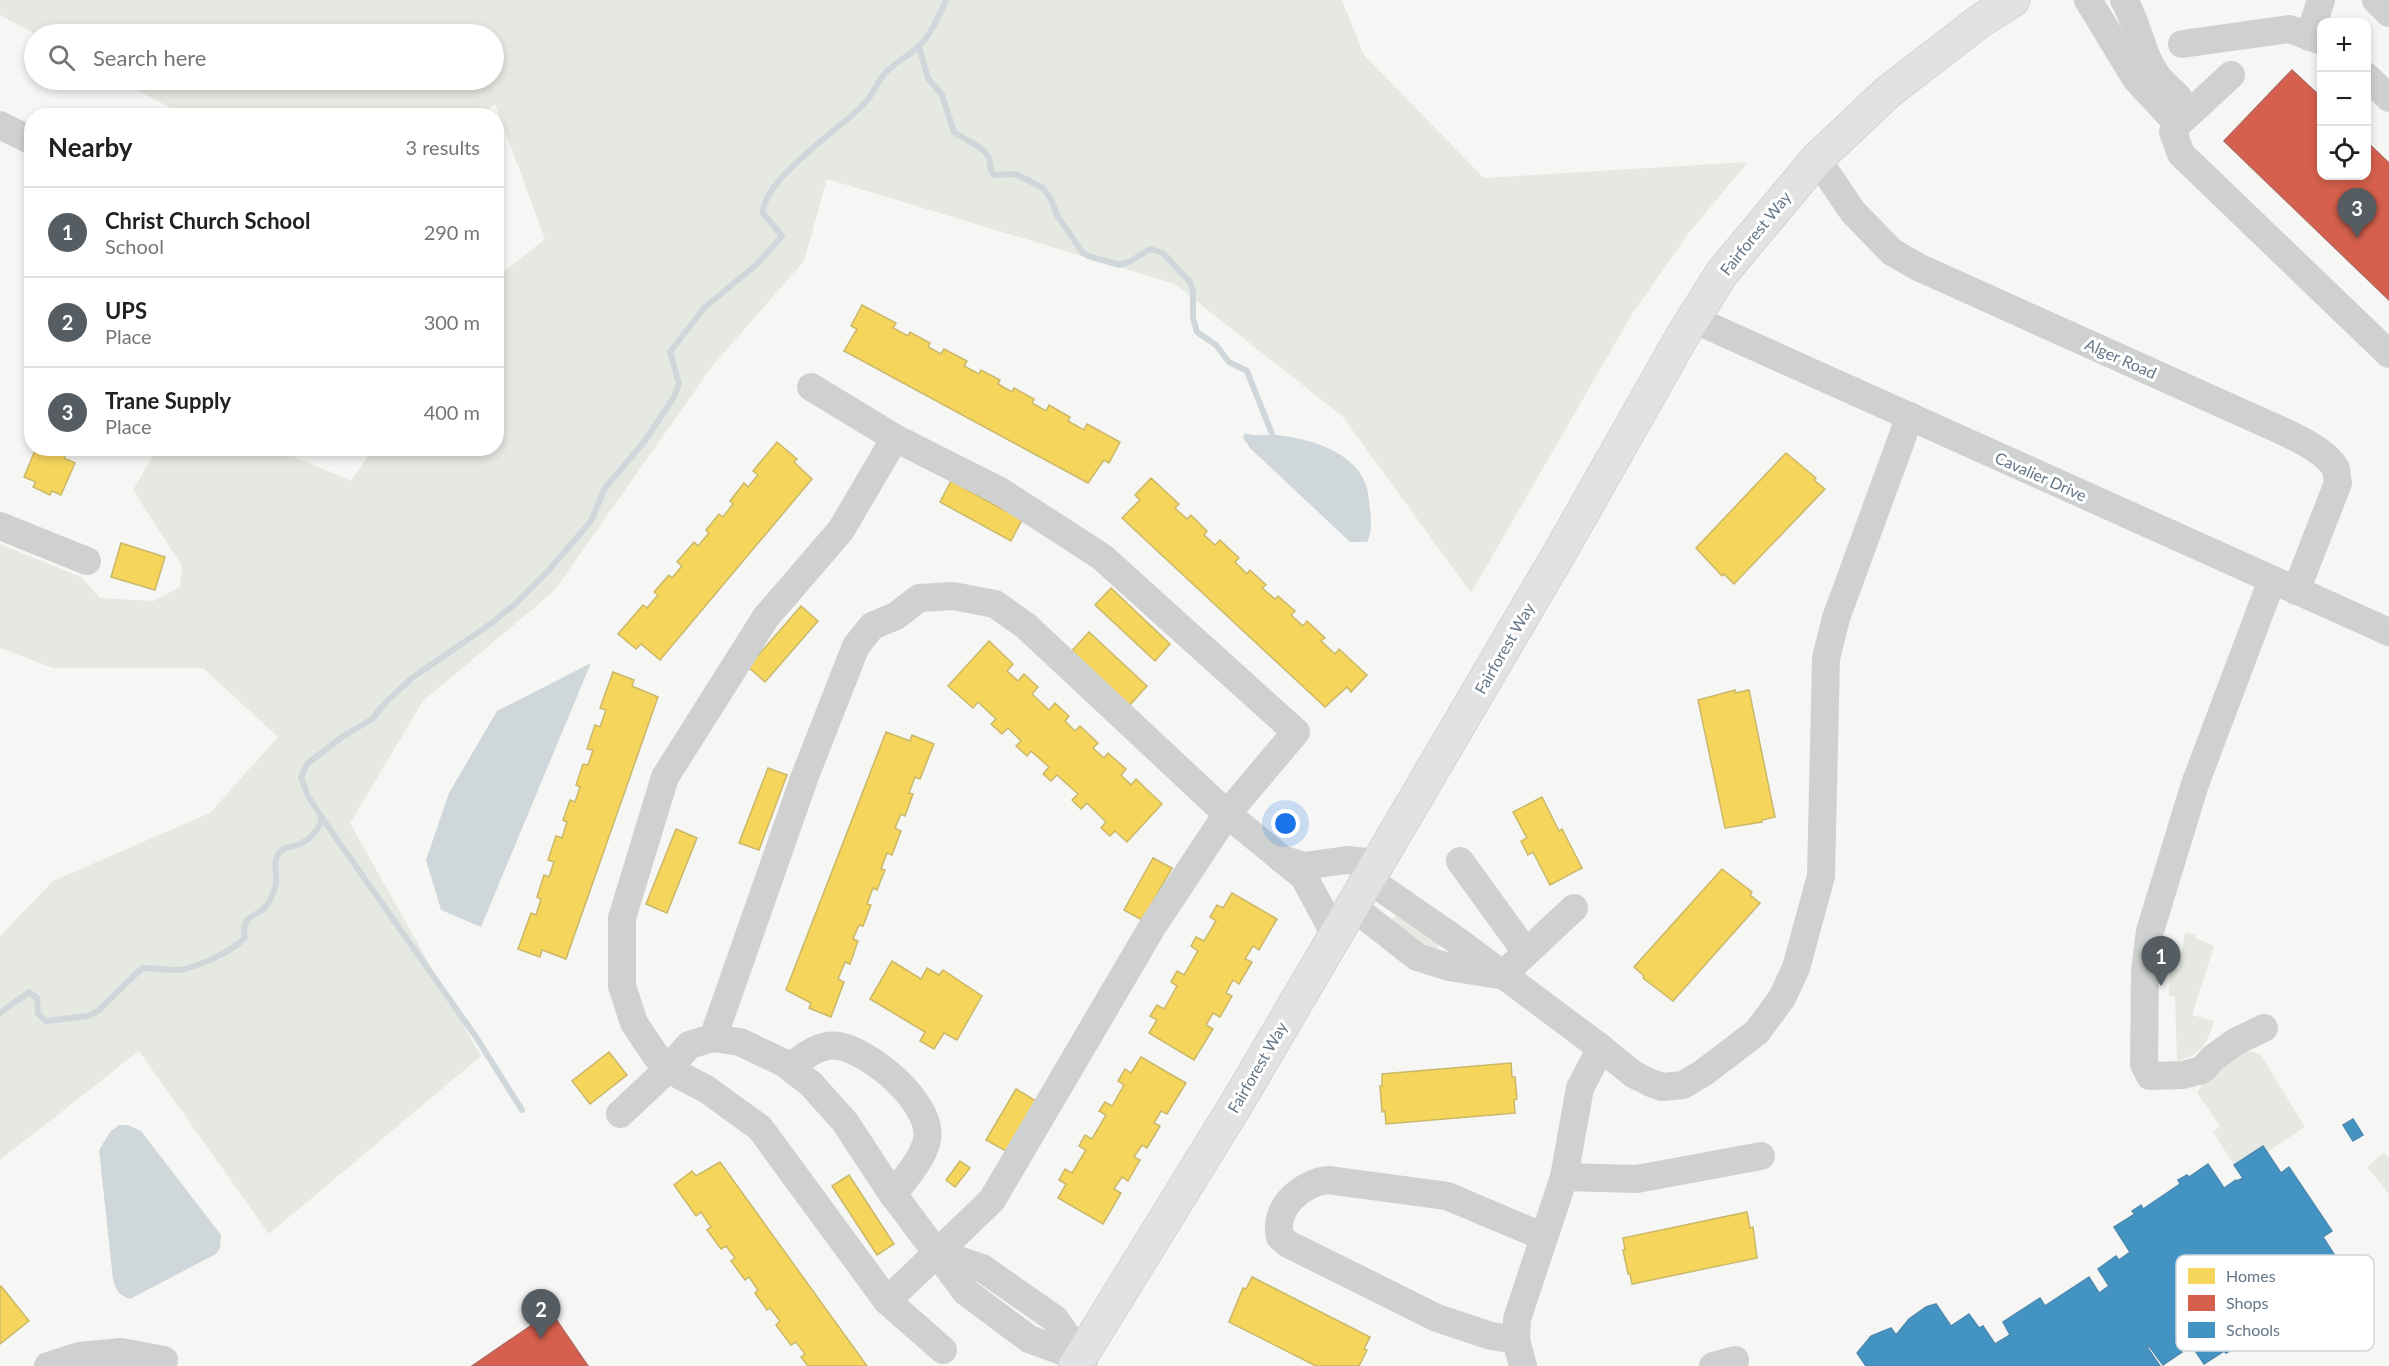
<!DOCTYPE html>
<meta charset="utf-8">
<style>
:root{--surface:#fff;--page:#f2f2f2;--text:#202124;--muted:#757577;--line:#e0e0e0;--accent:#555c62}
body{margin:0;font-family:Lato,sans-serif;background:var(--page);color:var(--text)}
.controls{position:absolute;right:18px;top:18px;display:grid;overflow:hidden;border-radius:12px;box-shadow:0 3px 9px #0003}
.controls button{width:54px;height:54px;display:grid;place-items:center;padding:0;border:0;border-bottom:2px solid var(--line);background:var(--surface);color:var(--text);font:30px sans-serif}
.you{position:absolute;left:1286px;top:824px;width:21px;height:21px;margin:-15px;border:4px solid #fff;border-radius:50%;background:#1a73e8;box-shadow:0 0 0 9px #1a73e833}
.badge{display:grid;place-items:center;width:39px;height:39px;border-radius:50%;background:var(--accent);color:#fff;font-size:20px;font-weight:700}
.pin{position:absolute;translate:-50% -50px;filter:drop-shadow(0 2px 3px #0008)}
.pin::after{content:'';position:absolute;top:32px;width:21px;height:18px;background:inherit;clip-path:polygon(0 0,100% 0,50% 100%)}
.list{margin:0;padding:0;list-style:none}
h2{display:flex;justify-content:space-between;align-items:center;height:78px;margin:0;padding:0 24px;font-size:26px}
h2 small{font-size:20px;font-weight:400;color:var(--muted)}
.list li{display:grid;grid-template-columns:39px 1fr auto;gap:18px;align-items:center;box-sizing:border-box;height:90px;padding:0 24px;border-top:2px solid var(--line)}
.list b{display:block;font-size:22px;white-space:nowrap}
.list p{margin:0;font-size:20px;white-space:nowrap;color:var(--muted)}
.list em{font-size:20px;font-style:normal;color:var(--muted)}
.icon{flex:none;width:33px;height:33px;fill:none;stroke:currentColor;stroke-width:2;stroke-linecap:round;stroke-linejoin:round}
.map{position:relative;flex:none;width:2389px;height:1366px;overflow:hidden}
.search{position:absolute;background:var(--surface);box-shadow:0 3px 9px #0003;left:24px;top:24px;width:480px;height:66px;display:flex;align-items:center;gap:15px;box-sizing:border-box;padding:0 21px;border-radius:33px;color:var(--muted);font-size:22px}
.panel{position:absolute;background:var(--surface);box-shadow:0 3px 9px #0003;left:24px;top:108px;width:480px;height:348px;border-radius:24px}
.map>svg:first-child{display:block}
</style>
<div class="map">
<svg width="2389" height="1366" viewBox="0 0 2389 1366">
<rect width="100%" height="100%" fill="#f6f6f4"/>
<!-- green -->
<g fill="#e6e9e2">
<polygon points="0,0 1342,0 1364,55 1484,178 1748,162 1688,234 1632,314 1471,593 1343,417 1175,284 827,179 804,261 713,365 554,591 423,701 350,823 481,1056 269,1234 139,1051 0,1160 0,936 53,881 210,813 278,737 203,668 53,668 0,648 0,544 81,577 100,598 154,601 180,587 182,566 133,490 157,449 265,449 290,455 351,481 373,449 496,448 497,277 545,239 495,104 479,116 184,115 118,80 494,80 494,34 35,34 0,15"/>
<polygon points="1397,914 1440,944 1432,953 1391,920"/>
<path d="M 2185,932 L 2196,935 L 2195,938 L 2214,946 L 2192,1015 L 2214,1021 C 2208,1043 2199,1056 2177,1061 L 2175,997 L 2169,996 L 2169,969 L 2179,969 Z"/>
<polygon points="2233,1051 2253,1052 2261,1055 2305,1127 2267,1152 2263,1146 2234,1165 2213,1132 2220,1126 2197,1093 2206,1078"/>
<polygon points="2384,1152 2389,1158 2389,1194 2367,1167"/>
</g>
<!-- water -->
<g fill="#d0d7db">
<path d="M 1245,433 C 1254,437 1267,434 1277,435 C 1315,439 1368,456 1369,501 C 1370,515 1374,530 1367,542 L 1350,542 L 1250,448 L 1243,438 Z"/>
<polygon points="591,663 481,927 441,910 426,860 449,793 497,711"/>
<path d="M 119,1125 L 128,1125 L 141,1131 L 221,1235 L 220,1248 L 216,1254 L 130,1299 C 118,1295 116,1290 113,1279 L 99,1150 L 110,1132 Z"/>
</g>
<!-- homes -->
<g fill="#f6d55c" stroke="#cab869" stroke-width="1.5">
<polygon points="862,305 896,323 893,328 908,336 910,332 930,343 928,347 941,354 944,349 967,361 964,366 979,374 981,370 1000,380 998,384 1012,392 1014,388 1034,399 1032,403 1046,411 1049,405 1070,417 1068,421 1084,430 1087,424 1120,442 1109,463 1104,460 1088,483 844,351 857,329 851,326"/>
<polygon points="777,442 797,459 794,462 812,479 660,660 641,644 636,649 618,634 643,605 647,608 658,595 654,592 669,575 672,578 682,566 677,562 694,542 698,546 709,533 706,530 719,514 723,517 733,504 730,501 744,483 748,487 758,475 753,471"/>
<polygon points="36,448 68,449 64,458 75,463 61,495 52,491 50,495 33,487 36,482 24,477"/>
<polygon points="1786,453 1816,478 1814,480 1825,489 1734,584 1724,574 1722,576 1696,548"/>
<polygon points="1151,478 1179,504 1175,508 1187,519 1191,515 1207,531 1204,535 1215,545 1220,540 1239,558 1235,562 1247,574 1250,570 1266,585 1262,588 1275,599 1278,596 1295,611 1291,615 1303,626 1307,621 1325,638 1321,641 1335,654 1339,649 1367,675 1351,692 1347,687 1325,707 1122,518 1140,500 1135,495"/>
<polygon points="951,481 1022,520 1011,541 940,502"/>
<polygon points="121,543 165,557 155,590 111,577"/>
<polygon points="1111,588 1170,644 1155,661 1095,605"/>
<polygon points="801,606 818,621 765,682 748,667"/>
<polygon points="1089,632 1147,686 1128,707 1070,653"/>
<polygon points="989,641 1013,664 1007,671 1018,681 1024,674 1038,687 1032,694 1049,710 1055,703 1069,716 1065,721 1075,731 1080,726 1098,743 1093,748 1104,758 1108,753 1126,769 1121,775 1131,785 1136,779 1162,804 1127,842 1115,831 1110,836 1101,828 1106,822 1087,803 1081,809 1072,800 1078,794 1057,775 1051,781 1043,774 1049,767 1031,751 1027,756 1016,746 1021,741 1008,728 1002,734 991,724 996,719 978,702 973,708 948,686"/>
<polygon points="613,672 634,680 632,686 658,697 566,959 542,950 540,957 518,949 531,913 536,915 541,899 537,897 544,875 549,877 554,862 548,860 556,836 562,838 567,822 563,820 570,800 575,802 580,787 576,785 583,764 588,765 593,750 587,749 595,725 600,727 606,710 600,708"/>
<polygon points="1735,690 1735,693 1749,690 1775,817 1762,820 1762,822 1725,828 1698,700"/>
<polygon points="886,732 910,741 912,735 934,744 920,779 915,777 909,793 913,794 905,816 901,814 895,828 901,831 892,855 887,853 881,869 885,870 877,890 873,888 867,904 871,905 863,926 859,925 853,939 858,941 850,964 845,962 838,979 844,982 831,1017 809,1008 811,1003 786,990"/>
<polygon points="768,768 787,775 759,850 739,843"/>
<polygon points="1542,797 1559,831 1562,829 1582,868 1550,885 1533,852 1528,855 1521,841 1527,838 1513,812"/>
<polygon points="676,829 697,838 667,913 646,904"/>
<polygon points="1153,858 1172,868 1142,920 1124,910"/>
<polygon points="1722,869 1752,892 1750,895 1760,903 1673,1001 1643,978 1644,976 1634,967"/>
<polygon points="1232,893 1277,919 1259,950 1253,946 1245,959 1252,962 1239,984 1233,980 1226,993 1232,996 1220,1017 1213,1013 1206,1025 1213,1029 1194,1060 1149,1033 1157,1020 1150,1016 1157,1005 1164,1009 1177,986 1171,982 1177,971 1184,975 1198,951 1191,946 1196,937 1204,941 1216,921 1210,917 1217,905 1223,908"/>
<polygon points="892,961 921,979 927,968 939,975 943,970 982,996 957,1040 944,1033 934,1049 920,1041 925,1032 870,999"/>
<polygon points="609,1052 627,1075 590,1104 572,1081"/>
<polygon points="1141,1057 1186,1083 1167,1114 1161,1111 1154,1123 1160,1126 1147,1148 1142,1145 1134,1157 1140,1160 1128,1181 1122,1177 1114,1189 1121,1193 1103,1224 1058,1198 1066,1184 1059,1180 1065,1169 1072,1173 1086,1150 1079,1146 1085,1135 1092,1139 1106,1115 1099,1111 1105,1102 1112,1106 1124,1085 1118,1081 1125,1069 1131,1073"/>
<polygon points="1511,1063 1512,1077 1515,1077 1517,1099 1514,1100 1515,1113 1386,1124 1385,1111 1382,1112 1380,1086 1382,1086 1382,1074"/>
<polygon points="1016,1089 1036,1101 1006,1151 986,1140"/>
<polygon points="960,1161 970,1168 955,1187 946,1180"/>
<polygon points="720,1162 867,1366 808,1366 801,1357 805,1354 796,1342 791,1345 776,1325 780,1321 770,1308 767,1310 755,1293 758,1290 749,1277 745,1280 731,1261 735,1258 726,1246 721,1249 707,1230 711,1227 701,1212 696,1216 674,1185 692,1171 696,1176"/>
<polygon points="849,1175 894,1244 877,1255 832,1186"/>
<polygon points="1747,1212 1750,1228 1753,1227 1757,1258 1632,1284 1630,1274 1628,1274 1623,1250 1625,1250 1623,1238"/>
<polygon points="1252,1277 1370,1337 1364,1349 1367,1350 1359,1366 1316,1366 1229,1322 1243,1288 1246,1289"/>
<polygon points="1,1286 29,1321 0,1344 0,1287"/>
</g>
<!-- shops -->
<g fill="#d6604d" stroke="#b4675e" stroke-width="1.5">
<polygon points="2292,70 2322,98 2322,176 2366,176 2366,141 2389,163 2389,300 2224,141"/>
<polygon points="551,1312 588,1366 472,1366"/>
</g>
<!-- schools -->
<g fill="#4393c3" stroke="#4d8ab1" stroke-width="1.5">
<polygon points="2353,1119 2363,1135 2353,1141 2343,1125"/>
<polygon points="2263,1146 2281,1173 2289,1167 2332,1231 2323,1237 2339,1262 2312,1280 2305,1269 2286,1282 2299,1302 2280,1315 2281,1317 2273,1323 2271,1321 2233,1346 2235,1348 2226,1353 2224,1351 2204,1364 2188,1340 2178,1346 2182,1352 2163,1365 2149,1346 2147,1347 2160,1366 1866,1366 1857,1353 1871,1336 1891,1328 1896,1335 1909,1319 1926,1307 1936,1304 1951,1326 1969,1314 1979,1328 1983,1326 1995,1344 2010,1335 2003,1322 2040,1298 2045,1306 2089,1277 2099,1293 2109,1286 2098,1269 2116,1256 2119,1260 2130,1252 2114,1227 2135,1214 2132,1211 2141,1205 2143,1209 2180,1184 2178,1180 2187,1175 2189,1177 2208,1164 2224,1188 2236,1180 2237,1181 2243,1178 2234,1165"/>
</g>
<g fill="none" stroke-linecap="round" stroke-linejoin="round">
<!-- stream -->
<g stroke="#d0d7db" stroke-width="6">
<path d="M 919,47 L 928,78 L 942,95 L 954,132 C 964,140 980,144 988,156 C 992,163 988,169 994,175 L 1016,174 L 1043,188 L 1051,199 L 1057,215 L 1083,253 L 1088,256 L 1120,265 L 1131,261 L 1150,249 L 1163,253 L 1190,282 L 1193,291 L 1193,318 L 1197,332 L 1216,345 L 1229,362 L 1247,371 L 1272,434"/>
<polyline points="322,818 476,1037 522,1110"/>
<path d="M 0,1013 L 29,992 L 37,998 L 38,1014 L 46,1021 L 88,1016 L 98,1011 L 142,968 C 154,968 165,970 176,970 C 192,970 236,950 245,937 C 240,912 260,919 269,902 C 272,896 275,890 276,884 C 278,873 271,861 280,852 C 286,846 295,847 302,843 C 311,838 320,828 322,818 L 308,796 L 301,777 L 307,764 L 342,737 L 372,719 L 386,702 L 412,678 L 489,625 L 515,604 L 548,571 L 591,521 L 605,488 L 644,442 L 674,397 L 679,384 L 670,352 L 704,308 L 756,265 L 782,236 L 763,213 C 762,180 841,128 864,104 C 873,95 877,82 885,73 C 895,63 907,57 918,47 C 931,35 939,16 946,0"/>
</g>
<defs>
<polyline id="major" points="1075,1366 1240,1098 1563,547 1683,335 1722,273 1817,159 1888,92 1980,21 2013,0"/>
</defs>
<!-- major casing -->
<use href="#major" stroke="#d1d3d3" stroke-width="35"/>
<!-- minor -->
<g stroke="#cfd1d1" stroke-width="28">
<polyline points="2088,0 2136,79 2178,124"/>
<path d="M 2124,0 C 2138,23 2142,57 2158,77 C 2164,84 2172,91 2178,97"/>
<polyline points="2376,0 2389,13"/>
<polyline points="2309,37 2321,0"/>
<polyline points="2182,44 2289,29 2322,41"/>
<polyline points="2231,75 2178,124 2173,132 2181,154 2389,354"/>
<polyline points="2366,76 2389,98"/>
<polyline points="0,125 32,141"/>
<path d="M 1817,159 L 1853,212 L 1892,252 L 1918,267 L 2260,421 C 2282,431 2324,447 2336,469 C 2337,473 2337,479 2338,483 L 2296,591"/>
<polyline points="1693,319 2389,632"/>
<polyline points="811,387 895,438"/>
<polyline points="0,526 87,561"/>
<polyline points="1282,859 1304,866 1347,860 1378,863"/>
<polyline points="1460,861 1526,952"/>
<polyline points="1368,879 1455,939 1601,1048 1633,1074 1651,1083 1662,1087 1683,1085 1703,1073 1757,1032 1782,998 1796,968 1821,876 1826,658 1836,618 1910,416"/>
<polyline points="1352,906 1417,957 1449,967 1499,975"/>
<polyline points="1512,966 1574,908"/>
<polyline points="2264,1028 2235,1042 2213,1058 2202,1070 2183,1075 2150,1076 2144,1064 2145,970 2150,931 2195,784 2272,580"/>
<polyline points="713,1038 805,776 856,646 872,626 896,616 919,598 953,596 995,604 1026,626 1227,814 1304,877 1335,935"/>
<path d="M 790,1067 C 804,1057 819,1043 839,1046 C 871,1052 934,1104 927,1140 C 922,1161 905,1178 893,1195"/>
<polyline points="620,1114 668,1069 689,1045 713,1038 740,1042 784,1063 811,1084 845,1122 889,1189 966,1292 1029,1339 1081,1358"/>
<polyline points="1564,1177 1637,1179 1761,1156"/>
<polyline points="938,1253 982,1268 1055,1319 1084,1361"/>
<polyline points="887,1301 992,1200 1154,924 1227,814 1296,732 1102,557 1000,491 895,438 841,530 766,617 665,777 622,918 622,986 634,1023 656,1056 668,1069 706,1089 760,1128 887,1301 943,1350"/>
<path d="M 1516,1340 L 1491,1336 L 1437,1318 L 1288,1244 L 1280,1237 C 1273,1207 1302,1183 1328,1180 L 1447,1196 L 1544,1237"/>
<polyline points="48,1366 79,1356 121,1352 164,1360"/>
<polyline points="1523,1366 1516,1340 1517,1319 1564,1177 1580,1088 1601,1048"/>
<polyline points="1713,1366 1735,1360"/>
</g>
<!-- major -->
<use href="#major" stroke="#e2e2e3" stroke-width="33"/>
</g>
<g text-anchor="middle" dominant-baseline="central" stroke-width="6" stroke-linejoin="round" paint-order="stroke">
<!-- street labels -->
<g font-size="16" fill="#637687" stroke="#fff">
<text transform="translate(1755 233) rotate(-51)">Fairforest Way</text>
<text transform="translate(2121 358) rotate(24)">Alger Road</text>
<text transform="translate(2041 476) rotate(24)">Cavalier Drive</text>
<text transform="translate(1504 648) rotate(-60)">Fairforest Way</text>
<text transform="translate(1257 1067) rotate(-60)">Fairforest Way</text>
</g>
</g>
<!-- legend -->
<rect x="2176" y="1255" width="198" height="96" rx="9" fill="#fff" stroke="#d0d6db" stroke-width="1.5"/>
<rect x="2188" y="1268" width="27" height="16" fill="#f6d55c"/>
<rect x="2188" y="1295" width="27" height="16" fill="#d6604d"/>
<rect x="2188" y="1322" width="27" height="16" fill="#4393c3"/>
<g font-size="16" fill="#637687">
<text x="2226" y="1282">Homes</text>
<text x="2226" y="1309">Shops</text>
<text x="2226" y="1336">Schools</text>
</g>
</svg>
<div class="controls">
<button>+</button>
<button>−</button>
<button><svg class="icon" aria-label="locate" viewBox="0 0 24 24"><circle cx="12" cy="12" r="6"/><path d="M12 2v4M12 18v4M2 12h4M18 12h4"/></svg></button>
</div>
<div class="you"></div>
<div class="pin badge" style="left:2161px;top:986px">1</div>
<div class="pin badge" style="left:541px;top:1339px">2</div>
<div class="pin badge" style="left:2357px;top:238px">3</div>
<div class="search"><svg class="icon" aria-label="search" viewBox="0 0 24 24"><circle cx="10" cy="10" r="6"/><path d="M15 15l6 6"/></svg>Search here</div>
<section class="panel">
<h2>Nearby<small>3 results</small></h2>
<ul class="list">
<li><span class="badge">1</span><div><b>Christ Church School</b><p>School</p></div><em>290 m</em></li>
<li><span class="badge">2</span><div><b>UPS</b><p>Place</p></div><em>300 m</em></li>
<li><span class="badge">3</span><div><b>Trane Supply</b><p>Place</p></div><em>400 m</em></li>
</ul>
</section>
</div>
